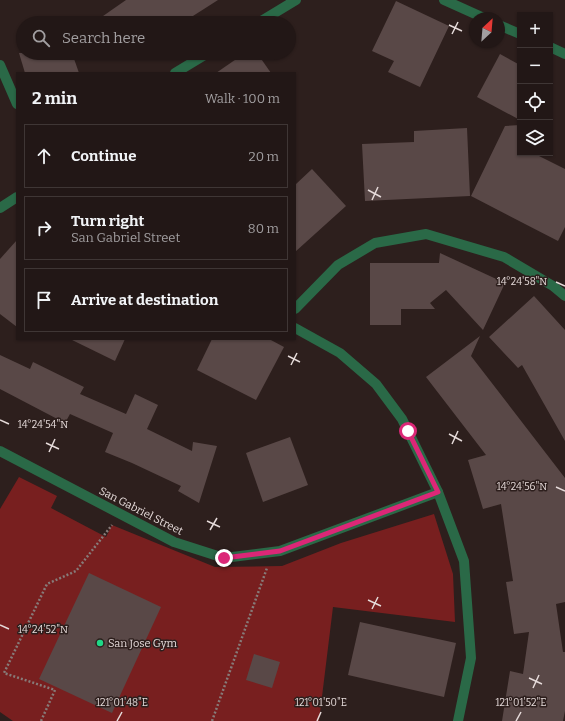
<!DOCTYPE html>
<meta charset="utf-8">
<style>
:root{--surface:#221716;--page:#2a201f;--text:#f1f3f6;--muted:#a29fa1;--line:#3f3635}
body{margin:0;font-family:Bitter,serif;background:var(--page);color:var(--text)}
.controls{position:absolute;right:12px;top:12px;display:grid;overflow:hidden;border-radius:0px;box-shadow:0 1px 3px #0004}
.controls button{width:36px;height:36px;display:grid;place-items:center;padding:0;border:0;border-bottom:1px solid var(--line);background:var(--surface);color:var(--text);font:20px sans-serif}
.compass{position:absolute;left:469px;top:12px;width:36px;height:36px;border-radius:50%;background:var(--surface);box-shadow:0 1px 3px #0004;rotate:26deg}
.stop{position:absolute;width:12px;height:12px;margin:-9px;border:3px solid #db2777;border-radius:50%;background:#fff}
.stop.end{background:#db2777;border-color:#fff;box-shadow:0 1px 4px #0008}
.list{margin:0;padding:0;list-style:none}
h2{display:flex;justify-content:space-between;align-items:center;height:52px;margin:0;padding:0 16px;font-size:17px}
h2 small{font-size:13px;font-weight:400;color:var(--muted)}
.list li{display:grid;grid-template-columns:26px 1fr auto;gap:12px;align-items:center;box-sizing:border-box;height:64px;margin:0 8px 8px;padding:0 8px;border:1px solid var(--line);border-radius:0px}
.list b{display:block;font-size:15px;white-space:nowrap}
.list p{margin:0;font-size:13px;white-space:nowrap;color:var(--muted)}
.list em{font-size:13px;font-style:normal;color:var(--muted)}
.icon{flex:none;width:22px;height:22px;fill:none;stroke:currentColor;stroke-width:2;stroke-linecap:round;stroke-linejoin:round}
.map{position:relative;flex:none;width:565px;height:721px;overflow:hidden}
.search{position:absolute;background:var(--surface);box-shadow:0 1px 3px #0004;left:16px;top:16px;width:280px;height:44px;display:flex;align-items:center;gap:10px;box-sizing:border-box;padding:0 14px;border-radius:22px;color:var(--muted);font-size:15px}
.panel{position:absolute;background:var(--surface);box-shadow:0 1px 3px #0004;left:16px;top:72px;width:280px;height:268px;border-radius:0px}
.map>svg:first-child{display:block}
</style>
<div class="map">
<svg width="565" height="721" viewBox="0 0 565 721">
<rect width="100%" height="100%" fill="#2d1f1d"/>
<!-- green -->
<polygon fill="#781f1f" points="19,477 57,496 51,508 106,537 112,525 215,567 282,566 341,543 434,514 453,574 455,622 333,607 319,721 13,721 0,712 0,509"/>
<!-- building -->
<g fill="#594847">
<polygon points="126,0 218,0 182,23 93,23"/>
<polygon points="396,1 449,26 420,87 388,72 394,61 372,51"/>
<polygon points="19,53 72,53 79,73 25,73"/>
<polygon points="245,53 257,53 271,73 216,73"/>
<polygon points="500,54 520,65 520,120 477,97"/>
<polygon points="520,125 520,153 533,153 565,169 565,227 558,241 471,196 505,126"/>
<polygon points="467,128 470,196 365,201 362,144 414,142 414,131"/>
<polygon points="312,169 346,206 295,252 295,185"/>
<polygon points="17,240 17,327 0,314 0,259"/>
<polygon points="440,253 505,283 483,330 446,290 430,303 435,309 401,309 401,325 370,325 370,263 439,263"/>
<polygon points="534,296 565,330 565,441 522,365 518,368 489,337"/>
<polygon points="480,336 471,356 565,478 565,602 556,604 563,652 565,652 565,711 563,721 502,721 510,671 523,674 529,632 514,634 506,582 513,581 501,504 483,509 468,460 486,455 426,377"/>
<polygon points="70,339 125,339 115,361"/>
<polygon points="212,339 269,339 284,347 256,400 197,370"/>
<polygon points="0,355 30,369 33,362 84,387 80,394 126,414 135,394 158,405 147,429 192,451 193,442 217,446 199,503 178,491 181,486 132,463 105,452 113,433 70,414 65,423 0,389"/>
<polygon points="290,437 308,485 263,502 246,453"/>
<polygon points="89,573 161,607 112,713 39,679"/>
<polygon points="360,622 456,643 444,697 348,675"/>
<polygon points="254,654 280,662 272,688 246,680"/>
</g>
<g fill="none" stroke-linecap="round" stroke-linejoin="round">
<!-- path -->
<g stroke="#877b79" stroke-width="2.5" stroke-dasharray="2 2" stroke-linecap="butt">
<polyline points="41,721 55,690 4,673 47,584 76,571 112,525"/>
<polyline points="212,721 267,568"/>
</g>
<!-- street -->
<g stroke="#2a6947" stroke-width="10">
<polyline points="444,0 484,18"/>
<polyline points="258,23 296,0"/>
<polyline points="499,25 520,34"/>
<polyline points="550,47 565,54"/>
<polyline points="0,65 17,104"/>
<polyline points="175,73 208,53"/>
<polyline points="0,208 17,197"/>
<polyline points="295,309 338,265 375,243 426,234 504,257 553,286 565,296"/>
<polyline points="295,328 340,353 376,384 402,419 438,492 464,561 471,658 458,721"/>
<polyline points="0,451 174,542 224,558 280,551 438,492"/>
</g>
</g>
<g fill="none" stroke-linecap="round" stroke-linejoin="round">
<!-- route -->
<polyline stroke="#db2777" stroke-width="5" points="224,558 280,551 438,492 408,431"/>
</g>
<!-- ticks -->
<path fill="none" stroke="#e5dad9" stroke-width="1.5" d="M 449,25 L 462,31M 452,34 L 458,22M 368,190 L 381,197M 372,200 L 378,187M 556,282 L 565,286M 288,356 L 300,362M 291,365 L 297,353M 0,420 L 9,424M 449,434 L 462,441M 46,443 L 59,449M 452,444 L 458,431M 49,452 L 55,439M 556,487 L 565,491M 207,521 L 220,527M 210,530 L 217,518M 368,600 L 381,606M 372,609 L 378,597M 0,625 L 9,629M 529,678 L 542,684M 533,688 L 539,675M 117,721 L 122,712M 317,721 L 321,712M 516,721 L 521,712"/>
<!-- markers -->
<circle fill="#1fd887" stroke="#2d1f1d" stroke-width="1.5" cx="100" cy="643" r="4"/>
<g text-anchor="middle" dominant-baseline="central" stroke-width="3" stroke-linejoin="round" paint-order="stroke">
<!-- street labels -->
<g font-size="11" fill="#e5dad9" stroke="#2d1f1d">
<text transform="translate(141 511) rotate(27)">San Gabriel Street</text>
</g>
<!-- poi labels -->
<g font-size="11" fill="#e5dad9" stroke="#2d1f1d" text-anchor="start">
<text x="108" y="643">San Jose Gym</text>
</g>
</g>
<g font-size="10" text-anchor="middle" fill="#e5dad9" stroke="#2d1f1d" stroke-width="3" stroke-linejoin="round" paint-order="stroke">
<text x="522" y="285">14°24'58"N</text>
<text x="43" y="428">14°24'54"N</text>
<text x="522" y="490">14°24'56"N</text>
<text x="43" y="633">14°24'52"N</text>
<text x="122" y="706">121°01'48"E</text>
<text x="321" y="706">121°01'50"E</text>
<text x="521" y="706">121°01'52"E</text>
</g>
</svg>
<div class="controls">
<button>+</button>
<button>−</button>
<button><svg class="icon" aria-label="locate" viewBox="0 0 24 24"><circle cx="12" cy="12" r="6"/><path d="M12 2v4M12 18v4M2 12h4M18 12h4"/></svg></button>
<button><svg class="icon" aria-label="layers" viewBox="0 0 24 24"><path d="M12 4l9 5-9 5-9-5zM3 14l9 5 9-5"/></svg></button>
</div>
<svg class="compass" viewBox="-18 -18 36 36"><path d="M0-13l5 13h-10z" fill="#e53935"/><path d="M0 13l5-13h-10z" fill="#a29fa1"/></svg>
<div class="stop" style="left:408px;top:431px"></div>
<div class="stop end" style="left:224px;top:558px"></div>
<div class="search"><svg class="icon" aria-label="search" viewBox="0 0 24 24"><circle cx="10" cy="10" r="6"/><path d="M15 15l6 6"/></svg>Search here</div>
<section class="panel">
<h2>2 min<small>Walk · 100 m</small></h2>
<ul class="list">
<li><svg class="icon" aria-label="ahead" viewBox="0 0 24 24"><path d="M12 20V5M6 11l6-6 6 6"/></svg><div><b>Continue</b></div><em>20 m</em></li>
<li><svg class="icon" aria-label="right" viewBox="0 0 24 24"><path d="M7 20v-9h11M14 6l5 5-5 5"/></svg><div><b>Turn right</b><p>San Gabriel Street</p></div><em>80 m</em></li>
<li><svg class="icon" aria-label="arrive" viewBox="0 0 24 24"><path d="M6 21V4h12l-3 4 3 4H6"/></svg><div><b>Arrive at destination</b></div></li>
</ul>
</section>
</div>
